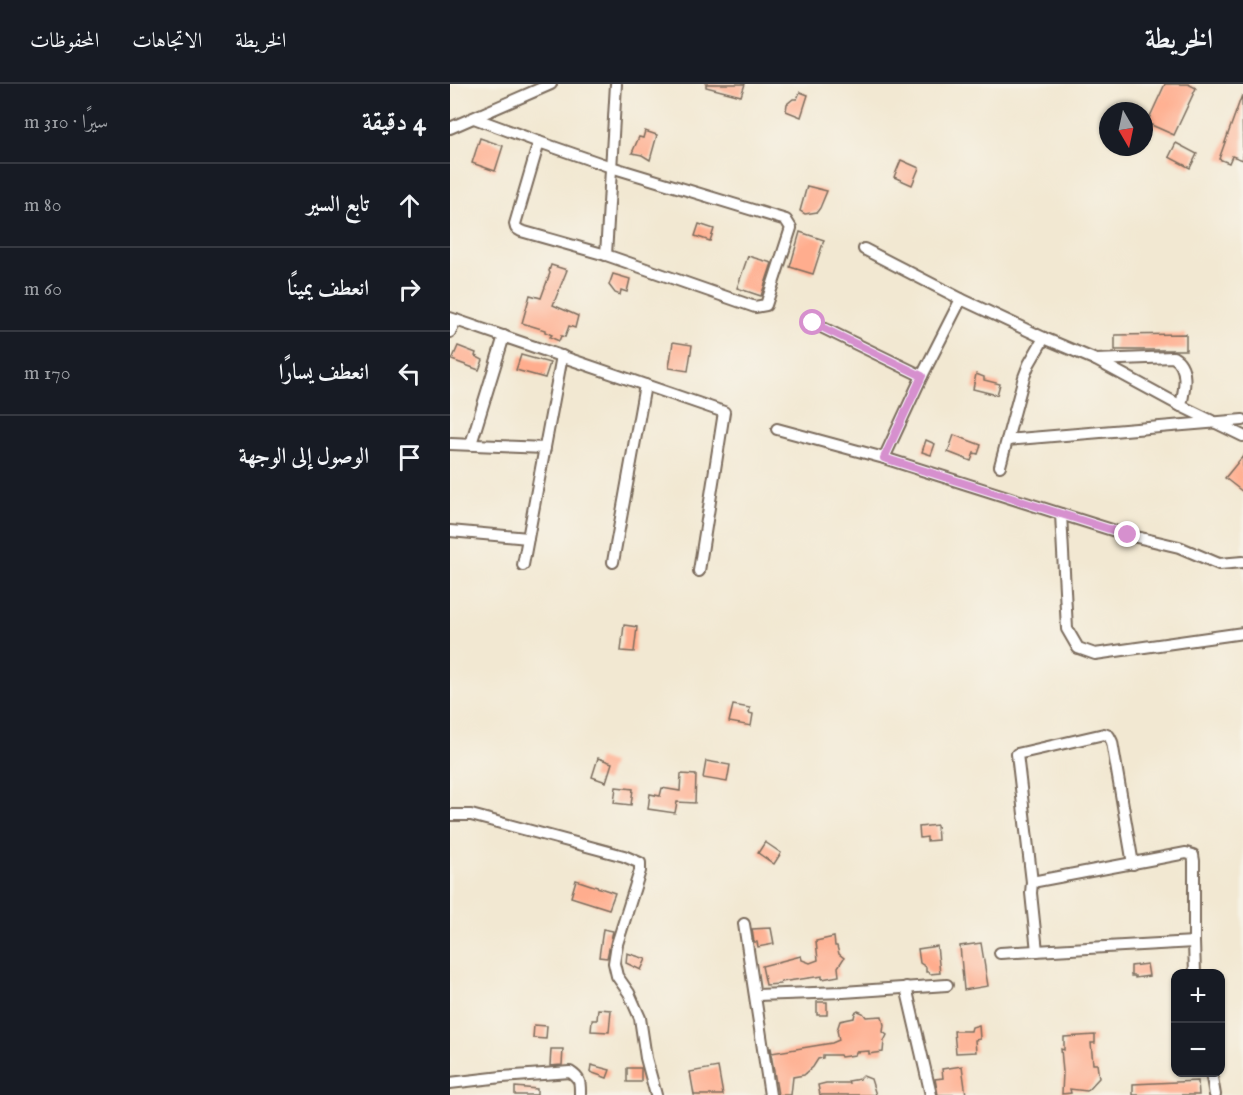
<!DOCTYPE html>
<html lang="ar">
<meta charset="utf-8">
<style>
:root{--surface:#171b24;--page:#242831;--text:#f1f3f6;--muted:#9ea1a6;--line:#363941}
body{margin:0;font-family:"IM FELL English",Amiri,serif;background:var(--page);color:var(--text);direction:rtl}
.controls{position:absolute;right:18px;bottom:18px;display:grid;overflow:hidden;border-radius:12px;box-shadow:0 2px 4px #0004}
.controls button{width:54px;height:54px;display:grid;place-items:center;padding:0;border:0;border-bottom:2px solid var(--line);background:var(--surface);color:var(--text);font:30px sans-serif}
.compass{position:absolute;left:649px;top:18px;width:54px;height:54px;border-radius:50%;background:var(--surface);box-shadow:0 2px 4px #0004;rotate:171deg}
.stop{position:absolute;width:18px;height:18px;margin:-14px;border:4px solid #d690ce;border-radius:50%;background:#fff}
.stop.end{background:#d690ce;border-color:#fff;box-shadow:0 2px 6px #0008}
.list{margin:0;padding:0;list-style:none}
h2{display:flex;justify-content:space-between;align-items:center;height:78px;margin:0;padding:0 24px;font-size:26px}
h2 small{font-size:20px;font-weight:400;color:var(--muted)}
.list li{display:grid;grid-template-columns:39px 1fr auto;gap:18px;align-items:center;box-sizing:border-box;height:84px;padding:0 24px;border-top:2px solid var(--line)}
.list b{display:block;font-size:22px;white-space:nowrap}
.list em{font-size:20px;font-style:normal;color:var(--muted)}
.icon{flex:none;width:33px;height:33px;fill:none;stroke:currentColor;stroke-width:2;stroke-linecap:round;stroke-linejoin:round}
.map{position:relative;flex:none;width:793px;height:1011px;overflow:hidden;direction:ltr}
header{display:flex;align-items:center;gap:36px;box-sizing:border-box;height:84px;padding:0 30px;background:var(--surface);border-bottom:2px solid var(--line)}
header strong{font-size:28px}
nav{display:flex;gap:33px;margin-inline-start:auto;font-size:21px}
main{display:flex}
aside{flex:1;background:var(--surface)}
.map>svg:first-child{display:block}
</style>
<header>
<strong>الخريطة</strong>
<nav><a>الخريطة</a><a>الاتجاهات</a><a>المحفوظات</a></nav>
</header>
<main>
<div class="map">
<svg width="793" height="1011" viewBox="0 0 793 1011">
<rect width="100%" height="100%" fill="#f7f3e8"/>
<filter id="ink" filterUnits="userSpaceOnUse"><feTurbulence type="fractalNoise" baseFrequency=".0167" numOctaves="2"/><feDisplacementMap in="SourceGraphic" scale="12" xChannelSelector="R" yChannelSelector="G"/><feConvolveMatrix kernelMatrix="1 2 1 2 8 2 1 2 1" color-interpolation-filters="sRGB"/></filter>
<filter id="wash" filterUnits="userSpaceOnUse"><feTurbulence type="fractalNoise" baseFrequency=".008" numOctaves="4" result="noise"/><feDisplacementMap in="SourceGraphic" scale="24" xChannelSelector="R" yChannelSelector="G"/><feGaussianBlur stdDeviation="1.35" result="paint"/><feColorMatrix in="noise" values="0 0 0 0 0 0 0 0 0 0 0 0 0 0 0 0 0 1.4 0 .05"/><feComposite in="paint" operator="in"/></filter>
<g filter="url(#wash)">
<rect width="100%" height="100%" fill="#f2e8d2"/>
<g id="blocks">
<!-- building -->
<g fill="#ffad8e">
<polygon points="256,0 295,0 291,12 256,3"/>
<polygon points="715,0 738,0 746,4 724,51 697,39"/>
<polygon points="350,8 358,11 351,33 336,27 337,20 343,15 347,15"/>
<polygon points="792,11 793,76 782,72 779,79 769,75"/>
<polygon points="195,47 207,51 200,76 192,71 182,69 189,53 193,54"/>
<polygon points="30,54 53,62 45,87 22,79"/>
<polygon points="726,59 747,70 740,84 719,73"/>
<polygon points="451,76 469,84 462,101 444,93"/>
<polygon points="357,102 377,107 370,124 367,128 355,130 350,127"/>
<polygon points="249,140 264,145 260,157 245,152"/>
<polygon points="350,148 374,156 363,190 340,183"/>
<polygon points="298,172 322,179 311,212 287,204"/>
<polygon points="101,181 117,186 103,221 128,232 125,244 119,242 115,253 111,252 109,257 100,253 102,251 95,248 95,246 72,239 80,211 91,214 100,189 99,187"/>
<polygon points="163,190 180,195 177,208 171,206 170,211 165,209 159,201"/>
<polygon points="736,250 736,266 665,266 665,251"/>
<polygon points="223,258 242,261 238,287 219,284"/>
<polygon points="8,262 26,269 25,272 33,276 29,286 2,276"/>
<polygon points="71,271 100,279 95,294 66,286"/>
<polygon points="526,290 534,293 534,296 550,300 547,311 523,305"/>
<polygon points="504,351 531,361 528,370 524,369 521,377 498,368"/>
<polygon points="476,356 485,360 481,371 472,368"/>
<polygon points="793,372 793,408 775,394"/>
<polygon points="174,541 187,543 184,568 171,567"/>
<polygon points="283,621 300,624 299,629 303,630 301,642 279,638"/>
<polygon points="148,674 162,679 156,698 142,693"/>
<polygon points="256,677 280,681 277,698 253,694"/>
<polygon points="231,690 246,691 245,719 227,718 225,729 198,725 200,710 210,712 212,704 230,707"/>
<polygon points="166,703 183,705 181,721 164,719"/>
<polygon points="487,741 488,756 477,757 477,753 470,754 469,743"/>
<polygon points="315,758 331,769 324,780 308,769"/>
<polygon points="126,796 165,809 159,825 121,813"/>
<polygon points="321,844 324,860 308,863 307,858 304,858 302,845"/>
<polygon points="153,845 163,847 157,874 149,873"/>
<polygon points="384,853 385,862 387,862 389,870 394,874 388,883 389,892 372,895 372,892 331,898 330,900 316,901 312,882 351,872 352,876 360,879 368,876 366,857"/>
<polygon points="531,859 538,902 514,906 510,862"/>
<polygon points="487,862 490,889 480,890 479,888 476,888 476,883 470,879 468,865"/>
<polygon points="177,869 196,875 191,886 176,879"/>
<polygon points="697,880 699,892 685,894 685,892 681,892 681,882"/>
<rect x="367" y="918" width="10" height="13"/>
<polygon points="148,925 161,926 159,948 141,947 142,936 147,936"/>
<polygon points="408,927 413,929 416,933 432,932 434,941 433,948 437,951 434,957 433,968 419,970 419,967 406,968 405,971 391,973 390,971 373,971 373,974 368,975 363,983 354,991 343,993 341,1011 328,1011 320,964 321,964 322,969 382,959 389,956 387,946 390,937 404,934 405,929"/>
<polygon points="84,941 97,942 96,955 83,954"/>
<polygon points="529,941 530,955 525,956 526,968 506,969 504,947 521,947 522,943"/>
<polygon points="645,951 645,959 641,959 643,980 647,980 649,994 637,1007 620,1005 621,1009 612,1010 613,988 611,965 614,966 614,953"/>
<polygon points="101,965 113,965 112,981 100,982"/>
<polygon points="141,981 160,986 157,994 140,988"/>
<polygon points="512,982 516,1011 488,1011 485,995 493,994 492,985"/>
<polygon points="268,983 273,1011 244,1011 240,988"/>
<rect x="177" y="984" width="14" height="14"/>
<polygon points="413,992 421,995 426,1011 370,1011 368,1001 376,999 399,999 398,997 410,995"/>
<polygon points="748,997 749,1011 683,1011 683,1000"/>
<polygon points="65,1003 87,1005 87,1011 65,1011"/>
</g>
</g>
</g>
<g filter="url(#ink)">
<use href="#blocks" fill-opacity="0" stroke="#7b6c5d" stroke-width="1.5"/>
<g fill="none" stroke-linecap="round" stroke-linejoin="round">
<defs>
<g id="street">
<polyline points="24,34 89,58"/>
<polyline points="0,44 101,0"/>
<polygon points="89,58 161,83 336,136 341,144 316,221 305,223 156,171 71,147 66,144 65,140"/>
<polyline points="414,165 511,215 594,254"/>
<polyline points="156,171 166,0"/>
<polyline points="0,234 274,328 249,487"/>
<polyline points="363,239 472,292"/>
<polyline points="0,248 6,236"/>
<polyline points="646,276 731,322"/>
<polyline points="327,345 434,374 611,430 678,451 729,463 769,480 793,478"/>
<path d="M 557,356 L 574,293 L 579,280 L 594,254 L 646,276 L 723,273 C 740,282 734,307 731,322 L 793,352"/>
<polyline points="0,360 95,364"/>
<polyline points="21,360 54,252"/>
<polyline points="434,374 472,292 511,215"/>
<polyline points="550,382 557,356 793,336"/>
<polyline points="611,430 617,545 628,564 645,570 793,549"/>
<polyline points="0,447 78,454"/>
<polyline points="163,478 195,301"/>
<polyline points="73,481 112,272"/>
<polyline points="0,731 21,731 174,772 190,779 190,787 167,860 164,879 167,892 179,909 190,934 196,974 206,1011"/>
<polyline points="582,798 736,769 743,771 744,777 744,858 745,890"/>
<polyline points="294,840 320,1011"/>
<polyline points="587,867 581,809 582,798 567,670 654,650 659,652 662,658 683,780"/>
<polyline points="550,869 744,858"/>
<polyline points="456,903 481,1011"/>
<polyline points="306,911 393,908 497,901"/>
<polyline points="761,988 765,1011"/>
<path d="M 0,999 L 52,993 L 120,988 C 131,995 130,999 130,1011"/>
</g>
</defs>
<!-- street casing -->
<use href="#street" stroke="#7b6c5d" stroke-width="14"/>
<!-- street -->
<use href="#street" stroke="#fff" stroke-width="10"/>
</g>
</g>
<g fill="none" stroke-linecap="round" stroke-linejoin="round" filter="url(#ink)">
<!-- route -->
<polyline stroke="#d690ce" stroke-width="8" points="363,239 472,292 434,374 678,451"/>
</g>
</svg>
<div class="controls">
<button>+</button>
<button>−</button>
</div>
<svg class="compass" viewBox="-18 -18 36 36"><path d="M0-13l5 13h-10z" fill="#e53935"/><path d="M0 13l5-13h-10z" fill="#9ea1a6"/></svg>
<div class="stop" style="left:363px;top:239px"></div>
<div class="stop end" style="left:678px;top:451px"></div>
</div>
<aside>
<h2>4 دقيقة<small>سيرًا · 310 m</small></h2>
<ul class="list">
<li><svg class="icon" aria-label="ahead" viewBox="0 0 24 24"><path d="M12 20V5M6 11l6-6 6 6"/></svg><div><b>تابع السير</b></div><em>80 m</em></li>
<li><svg class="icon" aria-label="right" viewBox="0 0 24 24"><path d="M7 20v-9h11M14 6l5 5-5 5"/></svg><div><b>انعطف يمينًا</b></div><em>60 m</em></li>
<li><svg class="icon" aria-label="left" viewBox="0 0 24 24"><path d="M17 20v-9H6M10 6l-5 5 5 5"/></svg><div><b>انعطف يسارًا</b></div><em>170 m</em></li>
<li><svg class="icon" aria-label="arrive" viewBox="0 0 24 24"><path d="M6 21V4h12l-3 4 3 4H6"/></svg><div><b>الوصول إلى الوجهة</b></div></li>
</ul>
</aside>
</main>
